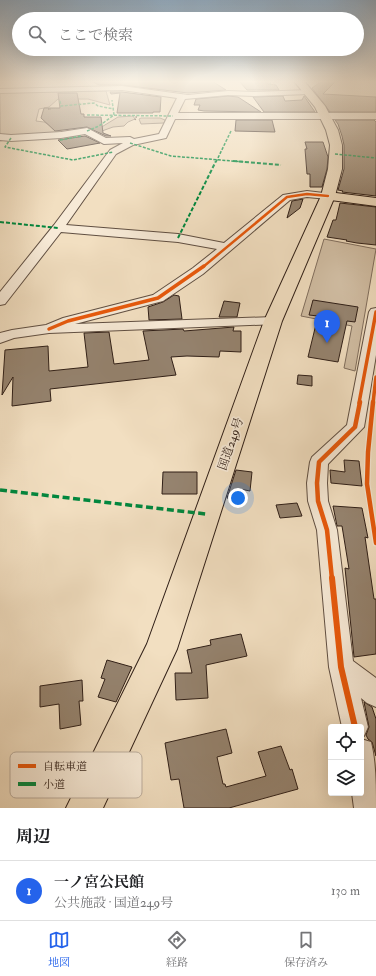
<!DOCTYPE html>
<html lang="ja">
<meta charset="utf-8">
<style>
:root{--surface:#fff;--page:#f6f6f6;--text:#202124;--muted:#757577;--line:#e0e0e0;--accent:#2563eb}
body{margin:0;font-family:"IM FELL Double Pica","Noto Serif JP",serif;background:var(--page);color:var(--text)}
.controls{position:absolute;right:12px;bottom:12px;display:grid;overflow:hidden;border-radius:4px;box-shadow:0 4px 16px #0002}
.controls button{width:36px;height:36px;display:grid;place-items:center;padding:0;border:0;border-bottom:1px solid var(--line);background:var(--surface);color:var(--text);font:20px sans-serif}
.you{position:absolute;left:238px;top:498px;width:14px;height:14px;margin:-10px;border:3px solid #fff;border-radius:50%;background:#1a73e8;box-shadow:0 0 0 6px #1a73e833}
.badge{display:grid;place-items:center;width:26px;height:26px;border-radius:50%;background:var(--accent);color:#fff;font-size:13px;font-weight:700}
.pin{position:absolute;translate:-50% -33px;filter:drop-shadow(0 1px 2px #0008)}
.pin::after{content:'';position:absolute;top:21px;width:14px;height:12px;background:inherit;clip-path:polygon(0 0,100% 0,50% 100%)}
.list{margin:0;padding:0;list-style:none}
h2{display:flex;justify-content:space-between;align-items:center;height:52px;margin:0;padding:0 16px;font-size:17px}
h2 small{font-size:13px;font-weight:400;color:var(--muted)}
.list li{display:grid;grid-template-columns:26px 1fr auto;gap:12px;align-items:center;box-sizing:border-box;height:60px;padding:0 16px;border-top:1px solid var(--line)}
.list b{display:block;font-size:15px;white-space:nowrap}
.list p{margin:0;font-size:13px;white-space:nowrap;color:var(--muted)}
.list em{font-size:13px;font-style:normal;color:var(--muted)}
.icon{flex:none;width:22px;height:22px;fill:none;stroke:currentColor;stroke-width:2;stroke-linecap:round;stroke-linejoin:round}
.map{position:relative;flex:none;width:376px;height:808px;overflow:hidden}
.search{position:absolute;background:var(--surface);box-shadow:0 4px 16px #0002;left:12px;right:12px;top:12px;height:44px;display:flex;align-items:center;gap:10px;box-sizing:border-box;padding:0 14px;border-radius:22px;color:var(--muted);font-size:15px}
.sheet{height:112px;background:var(--surface)}
nav{display:flex;justify-content:space-around;align-items:center;box-sizing:border-box;height:56px;border-top:1px solid var(--line);background:var(--surface);font-size:11px;color:var(--muted)}
nav a{display:grid;justify-items:center;gap:2px}
nav .on{color:var(--accent)}
.map>svg:first-child{display:block}
</style>
<div class="map">
<svg width="376" height="808" viewBox="0 0 376 808">
<rect width="100%" height="100%" fill="#f2dfc1"/>
<filter id="stains"><feTurbulence type="fractalNoise" baseFrequency=".005" numOctaves="4"/><feColorMatrix values="0 0 0 0 .2 0 0 0 0 .09 0 0 0 0 .02 0 0 0 .5 -.17"/></filter>
<radialGradient id="worn" r=".72"><stop offset=".6" stop-color="#630" stop-opacity="0"/><stop offset="1" stop-color="#630" stop-opacity=".3"/></radialGradient>
<!-- green -->
<g fill="#d1bea4" stroke="#806e5e">
<polygon points="106,91 110,105 88,99 58,99 49,107 39,109 36,121 44,122 48,124 86,124 95,127 89,129 0,141 0,93"/>
<polygon points="118,117 133,116 135,119 128,122 124,126 113,127 102,131 100,128"/>
<polygon points="141,118 160,118 165,120 164,123 141,124 139,119"/>
<polygon points="324,239 376,249 355,371 344,368 352,326 301,316"/>
</g>
<!-- building -->
<g fill="#95836f" stroke="#301f17">
<polygon points="91,81 212,81 226,90 188,93 122,85 99,85"/>
<polygon points="239,81 267,81 268,84 276,85 279,90 247,90"/>
<polygon points="322,81 336,81 323,94 376,97 376,112 330,112 312,88"/>
<polygon points="110,92 122,92 161,97 160,112 153,112 153,113 117,113 120,93 111,94"/>
<polygon points="58,93 77,93 81,114 84,114 84,117 101,117 103,133 111,136 106,136 87,127 55,131 41,118 44,108 60,108"/>
<polygon points="228,96 238,97 261,112 204,111 198,110 200,105 194,105 196,99"/>
<polygon points="283,96 285,101 302,100 304,96 315,112 264,112 253,97"/>
<polygon points="236,120 272,120 275,132 235,131"/>
<polygon points="335,120 374,120 376,122 376,196 342,192 343,191 338,190 344,169 344,145 342,136 338,124"/>
<polygon points="85,136 100,143 67,149 58,140"/>
<polygon points="305,142 323,142 328,157 327,169 322,187 310,187 310,174 307,174 305,149 307,149"/>
<polygon points="303,199 300,208 287,218 292,201"/>
<polygon points="340,203 376,207 376,245 357,243 346,241 347,240 327,237 333,220 336,220"/>
<polygon points="174,295 179,296 182,319 149,320 148,307 163,302"/>
<polygon points="313,300 358,307 355,322 347,321 338,362 308,357 318,316 309,315"/>
<polygon points="224,301 240,303 237,317 219,317"/>
<polygon points="234,327 233,331 241,331 241,352 220,351 219,357 187,356 171,357 176,375 50,389 51,401 12,406 13,377 2,395 5,350 48,346 49,371 88,367 84,333 109,332 114,364 149,360 143,331 183,329 184,331"/>
<polygon points="298,375 312,376 312,386 297,384"/>
<polygon points="344,460 359,461 362,486 331,483 330,470 345,472"/>
<polygon points="236,470 252,472 250,491 240,489 238,500 227,498"/>
<polygon points="163,472 197,472 197,494 162,494"/>
<polygon points="297,503 302,516 280,518 276,505"/>
<polygon points="333,506 362,508 368,538 365,537 374,599 376,599 376,654 354,657 345,568 349,569 342,526 337,526"/>
<polygon points="241,634 247,656 206,665 208,698 176,700 175,673 192,673 187,650 211,645 210,640"/>
<polygon points="107,660 132,667 116,702 98,697 105,679 101,678"/>
<polygon points="82,680 83,701 79,701 81,725 60,729 59,704 40,707 40,686"/>
<polygon points="364,702 372,707 376,719 376,756 372,742 368,739 366,735 369,727"/>
<polygon points="226,729 232,753 217,757 223,784 225,784 226,787 266,776 258,752 281,746 290,770 292,769 298,789 229,808 184,808 179,779 171,780 165,743"/>
</g>
<g fill="none" stroke-linecap="round" stroke-linejoin="round">
<defs>
<g id="minor">
<polygon points="122,86 188,95 228,91 254,92 309,90 313,92 309,94 254,96 228,95 185,99 178,113 376,113 376,119 175,119 166,138 133,145 116,154 66,225 178,234 224,243 283,195 307,191 332,194 334,196 328,199 307,197 290,200 203,274 163,301 75,324 273,317 278,318 280,321 278,324 49,333 14,338 0,343 0,333 12,330 46,325 63,318 153,295 193,268 217,249 178,242 61,232 5,304 0,305 0,292 54,225 110,150 123,143 104,144 85,134 61,138 11,141 0,140 0,134 11,135 61,132 87,128 106,138 130,137 134,139 159,134 177,98 122,90 0,93 0,89"/>
<polygon points="376,308 376,355 364,427 328,464 327,483 328,501 337,530 353,661 376,678 376,707 367,703 361,698 368,727 364,736 361,738 361,727 342,727 329,667 317,530 308,501 307,483 310,462 312,457 347,425 369,312 371,309"/>
<path d="M 361,739 L 371,742 C 376,763 376,786 376,808 L 354,808 L 352,793 L 361,793 Z"/>
</g>
<polygon id="major" points="328,192 376,198 376,206 323,199 321,196 323,193"/>
<polygon id="highway" points="294,81 304,81 325,106 338,130 342,145 342,169 335,196 282,321 177,649 103,808 66,808 147,644 264,321 321,196 328,169 330,145 326,130 315,107"/>
</defs>
<!-- minor casing -->
<use href="#minor" stroke="#604f42" stroke-width="2"/>
<!-- major casing -->
<use href="#major" stroke="#301f17" stroke-width="2"/>
<!-- highway casing -->
<use href="#highway" stroke="#301f17" stroke-width="2"/>
<!-- path -->
<g stroke="#301f17" stroke-width="1.5" stroke-dasharray="1.5 1" stroke-linecap="butt">
<polyline points="48,109 51,109"/>
<polyline points="135,120 137,115"/>
</g>
<!-- minor -->
<use href="#minor" fill="#f7ead7" fill-rule="evenodd"/>
<!-- major -->
<use href="#major" fill="#f2dfc1" fill-rule="evenodd"/>
<!-- highway -->
<use href="#highway" fill="#f2dfc1" fill-rule="evenodd"/>
<!-- quiet-far2 -->
<g stroke="#00873e" stroke-width="1.5" stroke-dasharray="3 1.5" stroke-linecap="butt">
<polyline points="270,85 271,81"/>
<polyline points="60,101 61,106 94,103 98,106 114,109"/>
<polyline points="87,115 173,116"/>
<polyline points="87,131 99,126 114,115 112,100"/>
<polyline points="11,138 5,147 73,160 113,152"/>
<polyline points="60,140 82,136"/>
<polyline points="130,143 171,156 245,162"/>
<polyline points="335,154 376,158"/>
<polyline points="216,162 231,131"/>
</g>
<!-- quiet-far1 -->
<g stroke="#00873e" stroke-width="2" stroke-dasharray="4 2" stroke-linecap="butt">
<polyline points="233,161 281,165"/>
<polyline points="0,222 58,228"/>
<polyline points="178,238 216,161"/>
</g>
<!-- quiet -->
<polyline stroke="#00873e" stroke-width="3.5" stroke-dasharray="7 3.5" stroke-linecap="butt" points="0,490 206,514"/>
<defs>
<polyline id="cycleway-far3" points="203,267 287,197 307,194 328,196"/>
<g id="cycleway-far2">
<polyline points="49,329 68,321 158,298 204,266"/>
<polyline points="359,403 376,312"/>
<polyline points="373,403 376,377"/>
</g>
<g id="cycleway-far1">
<polyline points="373,402 368,452 367,484 376,543"/>
<polyline points="332,579 327,530 318,501 317,483 319,462 355,427 360,402"/>
</g>
<polyline id="cycleway" points="332,578 341,667 355,727"/>
</defs>
<!-- cycleway-far3 casing -->
<use href="#cycleway-far3" stroke="#f7ead7" stroke-width="4"/>
<!-- cycleway-far2 casing -->
<use href="#cycleway-far2" stroke="#f7ead7" stroke-width="5.5"/>
<!-- cycleway-far1 casing -->
<use href="#cycleway-far1" stroke="#f7ead7" stroke-width="7"/>
<!-- cycleway casing -->
<use href="#cycleway" stroke="#f7ead7" stroke-width="8"/>
<!-- cycleway-far3 -->
<use href="#cycleway-far3" stroke="#e8590c" stroke-width="2.5"/>
<!-- cycleway-far2 -->
<use href="#cycleway-far2" stroke="#e8590c" stroke-width="3.5"/>
<!-- cycleway-far1 -->
<use href="#cycleway-far1" stroke="#e8590c" stroke-width="4.5"/>
<!-- cycleway -->
<use href="#cycleway" stroke="#e8590c" stroke-width="6"/>
</g>
<!-- sky -->
<linearGradient id="sky" x2="0" y2="1"><stop stop-color="#91abc1"/><stop offset="0.42" stop-color="#f9f1e3"/><stop offset="1" stop-color="#f9f1e3" stop-opacity="0"/></linearGradient>
<rect width="376" height="194" fill="url(#sky)"/>
<g text-anchor="middle" dominant-baseline="central" stroke-width="3.5" stroke-linejoin="round" paint-order="stroke">
<!-- street labels -->
<g font-size="12" fill="#301f17" stroke="#f7ead7">
<text transform="translate(231 444) rotate(-71)">国道249号</text>
</g>
</g>
<!-- legend -->
<rect x="10" y="752" width="132" height="46" rx="6" fill="#f7ead7" stroke="#bbad9d" stroke-width="1"/>
<rect x="18" y="764" width="18" height="4" fill="#e8590c"/>
<rect x="18" y="782" width="18" height="4" fill="#00873e"/>
<g font-size="11" fill="#301f17">
<text x="43" y="770">自転車道</text>
<text x="43" y="788">小道</text>
</g>
<rect width="100%" height="100%" filter="url(#stains)"/>
<rect width="100%" height="100%" fill="url(#worn)"/>
</svg>
<div class="controls">
<button><svg class="icon" aria-label="locate" viewBox="0 0 24 24"><circle cx="12" cy="12" r="6"/><path d="M12 2v4M12 18v4M2 12h4M18 12h4"/></svg></button>
<button><svg class="icon" aria-label="layers" viewBox="0 0 24 24"><path d="M12 4l9 5-9 5-9-5zM3 14l9 5 9-5"/></svg></button>
</div>
<div class="you"></div>
<div class="pin badge" style="left:327px;top:343px">1</div>
<div class="search"><svg class="icon" aria-label="search" viewBox="0 0 24 24"><circle cx="10" cy="10" r="6"/><path d="M15 15l6 6"/></svg>ここで検索</div>
</div>
<section class="sheet">
<h2>周辺<small></small></h2>
<ul class="list">
<li><span class="badge">1</span><div><b>一ノ宮公民館</b><p>公共施設 · 国道249号</p></div><em>130 m</em></li>
</ul>
</section>
<nav>
<a class="on"><svg class="icon" aria-label="map" viewBox="0 0 24 24"><path d="M3 6l6-2 6 2 6-2v14l-6 2-6-2-6 2zM9 4v14M15 6v14"/></svg>地図</a>
<a><svg class="icon" aria-label="directions" viewBox="0 0 24 24"><path d="M12 3l9 9-9 9-9-9zM9 14v-3h6M13 9l2 2-2 2"/></svg>経路</a>
<a><svg class="icon" aria-label="saved" viewBox="0 0 24 24"><path d="M7 4h10v16l-5-4-5 4z"/></svg>保存済み</a>
</nav>
